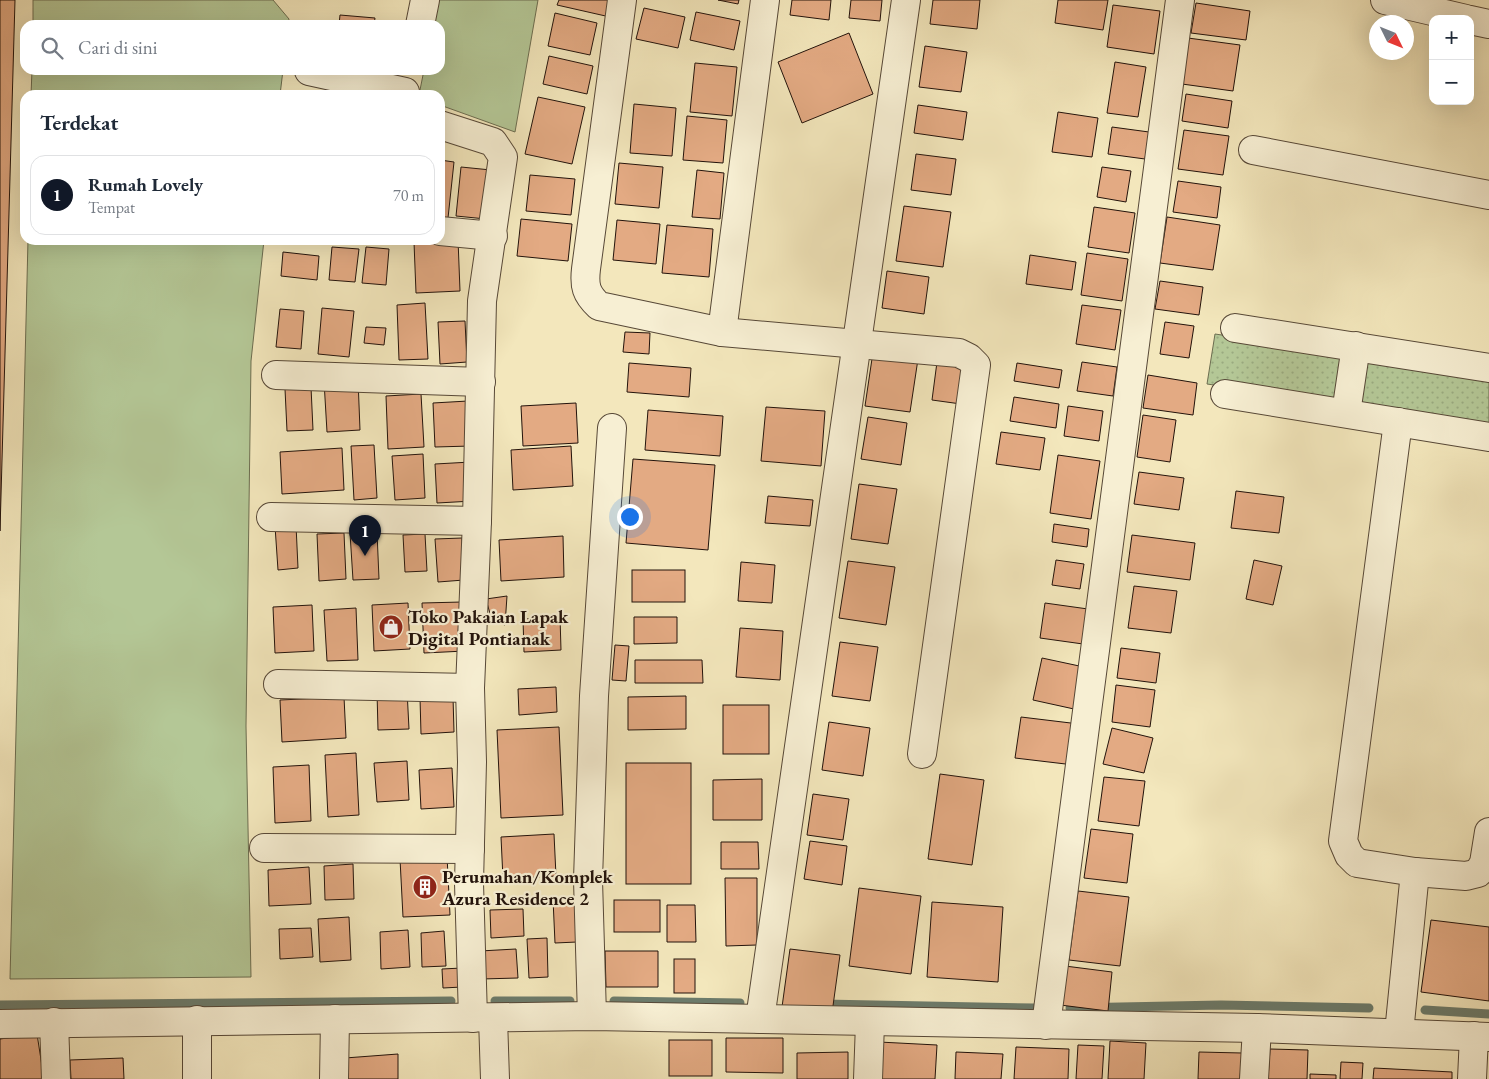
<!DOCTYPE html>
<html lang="id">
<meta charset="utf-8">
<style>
:root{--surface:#fff;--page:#f6f6f7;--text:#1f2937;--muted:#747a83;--line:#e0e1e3;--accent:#111827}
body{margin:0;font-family:"EB Garamond",serif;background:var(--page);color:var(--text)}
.controls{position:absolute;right:15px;top:15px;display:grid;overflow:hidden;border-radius:10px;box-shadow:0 5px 20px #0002}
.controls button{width:45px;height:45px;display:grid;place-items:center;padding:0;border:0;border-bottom:1px solid var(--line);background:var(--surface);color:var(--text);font:25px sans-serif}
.compass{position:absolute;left:1369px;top:15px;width:45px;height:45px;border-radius:50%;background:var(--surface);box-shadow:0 5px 20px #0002;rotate:133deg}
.you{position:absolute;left:629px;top:516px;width:18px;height:18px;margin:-12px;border:4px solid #fff;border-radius:50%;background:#1a73e8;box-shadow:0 0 0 8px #1a73e833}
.badge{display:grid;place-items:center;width:32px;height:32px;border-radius:50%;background:var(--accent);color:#fff;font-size:16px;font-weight:700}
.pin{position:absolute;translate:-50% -41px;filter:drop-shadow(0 1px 2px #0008)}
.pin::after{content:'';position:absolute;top:26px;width:18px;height:15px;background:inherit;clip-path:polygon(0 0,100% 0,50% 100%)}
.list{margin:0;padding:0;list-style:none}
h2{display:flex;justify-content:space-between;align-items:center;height:65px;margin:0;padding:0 20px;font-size:21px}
h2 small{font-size:16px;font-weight:400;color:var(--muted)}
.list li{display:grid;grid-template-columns:32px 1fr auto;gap:15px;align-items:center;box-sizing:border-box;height:80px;margin:0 10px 10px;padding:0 10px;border:1px solid var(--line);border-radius:15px}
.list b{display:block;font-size:19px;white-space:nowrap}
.list p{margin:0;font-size:16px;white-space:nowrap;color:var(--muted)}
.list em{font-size:16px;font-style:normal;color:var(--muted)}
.icon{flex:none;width:28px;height:28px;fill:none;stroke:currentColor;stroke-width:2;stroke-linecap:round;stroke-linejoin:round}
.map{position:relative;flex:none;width:1489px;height:1079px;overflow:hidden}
.search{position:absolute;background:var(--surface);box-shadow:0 5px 20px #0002;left:20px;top:20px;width:425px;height:55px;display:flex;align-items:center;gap:12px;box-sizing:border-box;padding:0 18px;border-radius:15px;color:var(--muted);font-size:19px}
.panel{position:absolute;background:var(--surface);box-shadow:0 5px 20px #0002;left:20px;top:90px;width:425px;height:155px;border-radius:15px}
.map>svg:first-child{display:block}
</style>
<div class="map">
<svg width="1489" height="1079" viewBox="0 0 1489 1079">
<defs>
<pattern id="garden-dots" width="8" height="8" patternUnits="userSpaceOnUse" patternTransform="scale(1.25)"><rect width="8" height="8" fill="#b4c796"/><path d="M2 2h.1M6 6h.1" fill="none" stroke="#9aaa80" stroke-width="1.8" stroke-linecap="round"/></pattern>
</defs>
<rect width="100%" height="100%" fill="#f3e7bc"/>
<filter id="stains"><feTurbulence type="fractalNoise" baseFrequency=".004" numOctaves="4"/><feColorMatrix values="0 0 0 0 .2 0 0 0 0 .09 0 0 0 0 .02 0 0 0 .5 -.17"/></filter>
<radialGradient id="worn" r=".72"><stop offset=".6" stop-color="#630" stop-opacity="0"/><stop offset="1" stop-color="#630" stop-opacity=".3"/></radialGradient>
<!-- grass -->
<g fill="#b4c796" stroke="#6c6d50">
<polygon points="33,0 273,0 289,19 288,25 33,25"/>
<polygon points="439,0 538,0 515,132 440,105 440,95 419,95 424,70 440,70 440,25 433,25"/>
<polygon points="32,70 283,70 280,95 31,95"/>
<polygon points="28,240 264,240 251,361 246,726 251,977 10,979"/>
</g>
<!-- garden -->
<polygon fill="url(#garden-dots)" stroke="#6c6d50" points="1215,334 1489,375 1489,425 1207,384"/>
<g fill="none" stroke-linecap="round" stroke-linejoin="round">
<!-- stream -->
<g stroke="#6c7b6b" stroke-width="9">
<polyline points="495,1001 570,1001"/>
<polyline points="614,1001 740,1003"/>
<polyline points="823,1004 1034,1008"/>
<polyline points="0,1005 451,1001"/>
<polyline points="1070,1008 1221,1005 1369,1008"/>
<polyline points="1425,1010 1489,1014"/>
</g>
</g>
<!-- building -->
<g fill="#e3aa83" stroke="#23130b">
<polygon points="0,0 15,0 0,531"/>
<polygon points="559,0 613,0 610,17 557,5"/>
<polygon points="718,0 739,0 738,4"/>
<polygon points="792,0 831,0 829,20 790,15"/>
<polygon points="851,0 882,0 880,21 849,18"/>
<polygon points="933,0 980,0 977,29 930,24"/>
<polygon points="1058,0 1108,0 1103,30 1055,23"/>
<polygon points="1196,3 1250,11 1246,40 1191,33"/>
<polygon points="1113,5 1160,11 1154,54 1107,47"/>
<polygon points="644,8 685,17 678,48 636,39"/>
<polygon points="696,12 740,21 734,50 690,40"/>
<polygon points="555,13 597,23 590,55 548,46"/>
<polygon points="340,15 375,18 374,25 339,25"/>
<polygon points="849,33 873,94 802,123 778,62"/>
<polygon points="1188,38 1240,45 1233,91 1182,84"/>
<polygon points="925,46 967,52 961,92 919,87"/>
<polygon points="549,56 593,66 587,94 543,84"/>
<polygon points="1115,62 1146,67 1138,117 1107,113"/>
<polygon points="695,63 737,67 732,116 690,112"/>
<polygon points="1186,94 1232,101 1228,128 1182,121"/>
<polygon points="538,97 585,107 572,164 525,154"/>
<polygon points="634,104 676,108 672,156 630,153"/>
<polygon points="918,105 967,112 963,140 914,133"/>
<polygon points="1058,112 1098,118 1092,157 1052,152"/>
<polygon points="687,116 727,120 723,163 683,160"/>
<polygon points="1112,127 1149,132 1145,159 1108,154"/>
<polygon points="1184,130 1229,136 1223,175 1178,169"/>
<polygon points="916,154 956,159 951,195 911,190"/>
<polygon points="440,160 454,162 448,218 440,217"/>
<polygon points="619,163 663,167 659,208 615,204"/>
<polygon points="461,167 491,170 486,219 456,216"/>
<polygon points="1102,167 1131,171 1126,202 1097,197"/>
<polygon points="697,170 724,173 720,219 692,217"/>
<polygon points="530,175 575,179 571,215 526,211"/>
<polygon points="1178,181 1221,187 1217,218 1173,212"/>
<polygon points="904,206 951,212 943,267 896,261"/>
<polygon points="1094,207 1135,213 1129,253 1088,247"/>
<polygon points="1167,217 1220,225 1213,270 1160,263"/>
<polygon points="521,219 572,224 568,261 517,256"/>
<polygon points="617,220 660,224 656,264 613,260"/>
<polygon points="667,225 713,229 709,277 662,273"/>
<polygon points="458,239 460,291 416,293 414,242"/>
<polygon points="332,247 359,249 355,282 329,280"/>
<polygon points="366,247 389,249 386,285 362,283"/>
<polygon points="283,252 319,256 317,280 281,276"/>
<polygon points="1087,253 1128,259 1122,301 1081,295"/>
<polygon points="1030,255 1076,262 1072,290 1026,284"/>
<polygon points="887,271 929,277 924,314 882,308"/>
<polygon points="1160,281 1203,287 1199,315 1155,309"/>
<polygon points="425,303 428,359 399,360 397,305"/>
<polygon points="1082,305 1121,310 1115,350 1076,344"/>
<polygon points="322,308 354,311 349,357 318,354"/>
<polygon points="280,309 304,311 301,349 276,347"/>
<polygon points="465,321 467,362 440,364 438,322"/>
<polygon points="1165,322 1194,326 1189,358 1160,354"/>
<polygon points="366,327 386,328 384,345 364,343"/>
<polygon points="625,332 650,333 649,354 623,352"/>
<polygon points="873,352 918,359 910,412 865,406"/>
<polygon points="937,362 967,366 961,404 932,400"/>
<polygon points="1082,362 1117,367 1113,396 1077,391"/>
<polygon points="629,363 691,368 689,397 627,392"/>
<polygon points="1017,363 1062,370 1059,388 1014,381"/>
<polygon points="1148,375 1197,383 1193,415 1143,408"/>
<polygon points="358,379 360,430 327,432 324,381"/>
<polygon points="311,387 313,430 287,431 285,389"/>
<polygon points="421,394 424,447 388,449 386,396"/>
<polygon points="1014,397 1059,404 1056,428 1010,421"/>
<polygon points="468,401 471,446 435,447 433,403"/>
<polygon points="576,403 578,443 523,446 521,406"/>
<polygon points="1068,406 1103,411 1099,441 1064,436"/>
<polygon points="766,407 825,411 821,466 761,461"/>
<polygon points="648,410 723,416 720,456 645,450"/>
<polygon points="1143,415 1176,420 1170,462 1137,457"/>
<polygon points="868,417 907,423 901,465 861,459"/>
<polygon points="1001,432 1045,438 1040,470 996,464"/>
<polygon points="374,445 377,498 354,500 351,446"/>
<polygon points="571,446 573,486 513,490 511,450"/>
<polygon points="342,448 344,490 282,494 280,452"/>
<polygon points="423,454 425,498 395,500 392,456"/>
<polygon points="1058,455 1100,461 1091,519 1050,513"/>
<polygon points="633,459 715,465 708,550 626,543"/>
<polygon points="471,462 473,501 437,503 435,464"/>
<polygon points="1139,472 1184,478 1179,510 1134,504"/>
<polygon points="859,484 897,489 888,544 851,539"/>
<polygon points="1236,491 1284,497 1279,533 1231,528"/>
<polygon points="768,496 813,500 810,526 765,523"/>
<polygon points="1054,524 1089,529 1087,547 1052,542"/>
<polygon points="296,525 298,568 278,570 275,526"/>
<polygon points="377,532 379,579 353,580 350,533"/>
<polygon points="344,533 346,579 319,581 317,534"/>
<polygon points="425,534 427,571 405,572 403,535"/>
<polygon points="1132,535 1195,543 1190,580 1127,572"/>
<polygon points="563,536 564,577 501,581 499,540"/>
<polygon points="462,538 464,580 438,582 435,539"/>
<polygon points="1056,560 1084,564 1080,589 1052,585"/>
<polygon points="1254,560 1282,566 1273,605 1246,599"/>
<polygon points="848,561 895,567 886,625 839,618"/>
<polygon points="741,562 775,565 772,603 738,601"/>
<rect x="632" y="570" width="53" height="32"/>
<polygon points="1134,586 1177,591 1171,633 1128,628"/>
<polygon points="507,596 505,625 492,621 486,599"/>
<polygon points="462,602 465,651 424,653 422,603"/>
<polygon points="408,603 410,649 374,651 372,605"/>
<polygon points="1045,603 1088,609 1083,644 1040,638"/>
<polygon points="312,605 314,651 275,653 273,607"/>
<polygon points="356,608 358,660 327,661 324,610"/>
<polygon points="560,617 561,650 524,652 523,619"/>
<polygon points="634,617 677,617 677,643 634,644"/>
<polygon points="740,628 783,631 780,680 736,677"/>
<polygon points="840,642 878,647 870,701 832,696"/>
<polygon points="615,645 629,646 626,681 612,680"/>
<polygon points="1121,648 1160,653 1156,683 1117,678"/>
<polygon points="1042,658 1084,667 1074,709 1033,700"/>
<polygon points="635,660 702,660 703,683 635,683"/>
<polygon points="1116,685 1155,690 1150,727 1112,722"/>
<polygon points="556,687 557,712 519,715 518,689"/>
<polygon points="407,690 409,729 378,730 377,692"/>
<polygon points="686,696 686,729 628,730 628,697"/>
<polygon points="344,697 346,738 282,742 280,700"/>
<polygon points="453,697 454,732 421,734 420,698"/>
<rect x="723" y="705" width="46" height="49"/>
<polygon points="1021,717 1079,724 1074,765 1015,758"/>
<polygon points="829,722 870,728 863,776 822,770"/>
<polygon points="559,727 563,815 501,818 497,730"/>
<polygon points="1112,728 1153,738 1144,773 1103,764"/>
<polygon points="356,753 359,815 328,817 325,755"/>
<polygon points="407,761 409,800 377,802 374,763"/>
<rect x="626" y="763" width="65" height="121"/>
<polygon points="309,765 311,821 275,823 273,767"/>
<polygon points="452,768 454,807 421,809 419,770"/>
<polygon points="940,774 984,780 972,865 928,859"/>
<polygon points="1104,777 1145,781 1139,826 1098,821"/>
<polygon points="762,779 762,820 713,820 713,780"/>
<polygon points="813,794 849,799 843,840 807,835"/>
<polygon points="1091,829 1133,834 1127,883 1084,878"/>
<polygon points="554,834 556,876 503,879 501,837"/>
<polygon points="810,841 847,846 842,885 804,879"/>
<polygon points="721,842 758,842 759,869 721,869"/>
<polygon points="447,856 450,915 403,917 400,859"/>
<polygon points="353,864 354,899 325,900 324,866"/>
<polygon points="309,867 311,904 269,906 268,870"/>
<polygon points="725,878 757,878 757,945 726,946"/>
<polygon points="859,888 921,896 911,974 849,966"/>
<polygon points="1078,891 1129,897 1120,966 1069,960"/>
<polygon points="575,898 577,942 555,943 553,899"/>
<rect x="614" y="900" width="46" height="32"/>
<polygon points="932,902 1003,907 998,982 927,977"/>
<polygon points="667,905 695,905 696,942 667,942"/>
<polygon points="523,909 524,936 491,938 490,910"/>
<polygon points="349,917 351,960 320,962 318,919"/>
<polygon points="1431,920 1489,927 1489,1001 1421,992"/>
<polygon points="311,928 313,957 280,959 279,929"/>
<polygon points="408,930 410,967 381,969 380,932"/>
<polygon points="444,931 446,966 422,967 421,933"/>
<polygon points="547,938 548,977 529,978 527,939"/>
<polygon points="516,949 518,978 481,979 480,951"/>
<polygon points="790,949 840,955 832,1013 782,1007"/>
<polygon points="605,951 658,951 658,987 606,987"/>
<rect x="674" y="959" width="21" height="34"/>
<polygon points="1065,966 1112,972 1108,1011 1060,1005"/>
<polygon points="462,968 462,987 443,988 442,969"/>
<polygon points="37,1034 44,1079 0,1079 0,1039"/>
<polygon points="726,1038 783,1038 783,1073 726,1072"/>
<rect x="669" y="1040" width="43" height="36"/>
<polygon points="1110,1041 1146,1043 1144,1079 1108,1079"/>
<polygon points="879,1042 937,1045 935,1079 877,1079"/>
<polygon points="1078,1045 1104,1046 1102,1079 1076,1079"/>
<polygon points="1016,1047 1069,1049 1068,1079 1014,1079"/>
<polygon points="1270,1049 1308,1050 1307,1079 1268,1079"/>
<polygon points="848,1052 848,1079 797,1079 797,1053"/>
<polygon points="956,1052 1003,1054 1001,1079 955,1079"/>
<polygon points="1199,1052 1242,1053 1240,1079 1198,1079"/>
<polygon points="398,1054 398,1079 345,1079 345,1058"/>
<polygon points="123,1058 124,1079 71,1079 70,1060"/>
<polygon points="1341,1062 1363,1063 1362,1079 1340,1079"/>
<polygon points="1374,1068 1452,1072 1452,1079 1373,1079"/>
<polygon points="1310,1074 1336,1075 1336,1079 1310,1079"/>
</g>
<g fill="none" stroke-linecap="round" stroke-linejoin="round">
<defs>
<g id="street">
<path d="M 622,0 L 586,269 C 584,286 586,294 599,306 L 722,332 L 959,353 L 969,358 L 976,365 L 922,754"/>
<polyline points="1385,0 1466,19"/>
<polyline points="1470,20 1489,24"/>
<polyline points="420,25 425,0"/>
<polyline points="309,71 405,92"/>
<polyline points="440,125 493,142 503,157 482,301 477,521 470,688 472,762 469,883 473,1018"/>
<polyline points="1253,150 1489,195"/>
<polyline points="440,231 493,236"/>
<polyline points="1235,328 1489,368"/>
<polyline points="722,332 765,0"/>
<polyline points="276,375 481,382"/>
<polyline points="1225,394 1489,437"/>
<polyline points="1346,413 1356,346"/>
<polyline points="1398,422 1343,841 1349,855 1357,863 1415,872 1466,876 1478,873 1484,863 1489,832"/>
<polyline points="271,517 477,521"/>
<polyline points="278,684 470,688"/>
<polyline points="264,848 470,849"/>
<polyline points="592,1016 588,880 594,696 612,428"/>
<polyline points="493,1018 495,1079"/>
<polyline points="760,1019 906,0"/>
<polyline points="197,1020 197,1079"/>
<polyline points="54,1022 56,1079"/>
<polyline points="0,1024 592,1016 1257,1028 1489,1037"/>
<polyline points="1046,1025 1180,0"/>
<polyline points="1399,1033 1415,872"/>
<polyline points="334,1079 335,1019"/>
<polyline points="868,1079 870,1023"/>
<polyline points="1254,1079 1257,1028"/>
<polyline points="1472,1079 1474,1036"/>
</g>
</defs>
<!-- street casing -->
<use href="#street" stroke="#574837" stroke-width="30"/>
<!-- street -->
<use href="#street" stroke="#f7efd3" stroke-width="28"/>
</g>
<!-- icons -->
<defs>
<symbol id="shop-disc" viewBox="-11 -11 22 22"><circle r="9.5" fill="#8f2418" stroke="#f7efd3"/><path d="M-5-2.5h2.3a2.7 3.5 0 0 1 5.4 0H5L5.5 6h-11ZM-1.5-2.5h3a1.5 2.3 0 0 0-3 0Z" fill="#fff"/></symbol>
<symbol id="building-disc" viewBox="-11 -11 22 22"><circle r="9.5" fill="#8f2418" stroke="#f7efd3"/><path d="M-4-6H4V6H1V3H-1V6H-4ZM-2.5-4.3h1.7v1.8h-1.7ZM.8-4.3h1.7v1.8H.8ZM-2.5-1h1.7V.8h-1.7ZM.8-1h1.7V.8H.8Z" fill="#fff"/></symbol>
</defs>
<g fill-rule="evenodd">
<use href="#shop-disc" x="377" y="613" width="28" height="28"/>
<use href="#building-disc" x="411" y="873" width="28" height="28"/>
</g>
<g text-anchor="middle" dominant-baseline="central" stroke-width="4.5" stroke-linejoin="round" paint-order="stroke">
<!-- poi labels -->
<g font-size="19" font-weight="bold" fill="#23130b" stroke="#f7efd3" text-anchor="start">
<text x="408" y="616">Toko Pakaian Lapak<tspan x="408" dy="22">Digital Pontianak</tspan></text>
<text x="442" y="876">Perumahan/Komplek<tspan x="442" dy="22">Azura Residence 2</tspan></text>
</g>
</g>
<rect width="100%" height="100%" filter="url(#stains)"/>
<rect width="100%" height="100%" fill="url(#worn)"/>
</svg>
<div class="controls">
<button>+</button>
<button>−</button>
</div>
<svg class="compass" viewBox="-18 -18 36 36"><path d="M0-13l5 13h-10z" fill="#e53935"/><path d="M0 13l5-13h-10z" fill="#747a83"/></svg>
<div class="you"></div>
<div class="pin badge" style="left:365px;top:556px">1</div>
<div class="search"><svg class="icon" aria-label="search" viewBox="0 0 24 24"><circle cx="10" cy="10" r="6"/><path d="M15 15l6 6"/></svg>Cari di sini</div>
<section class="panel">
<h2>Terdekat<small></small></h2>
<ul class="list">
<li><span class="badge">1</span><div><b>Rumah Lovely</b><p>Tempat</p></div><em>70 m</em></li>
</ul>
</section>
</div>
